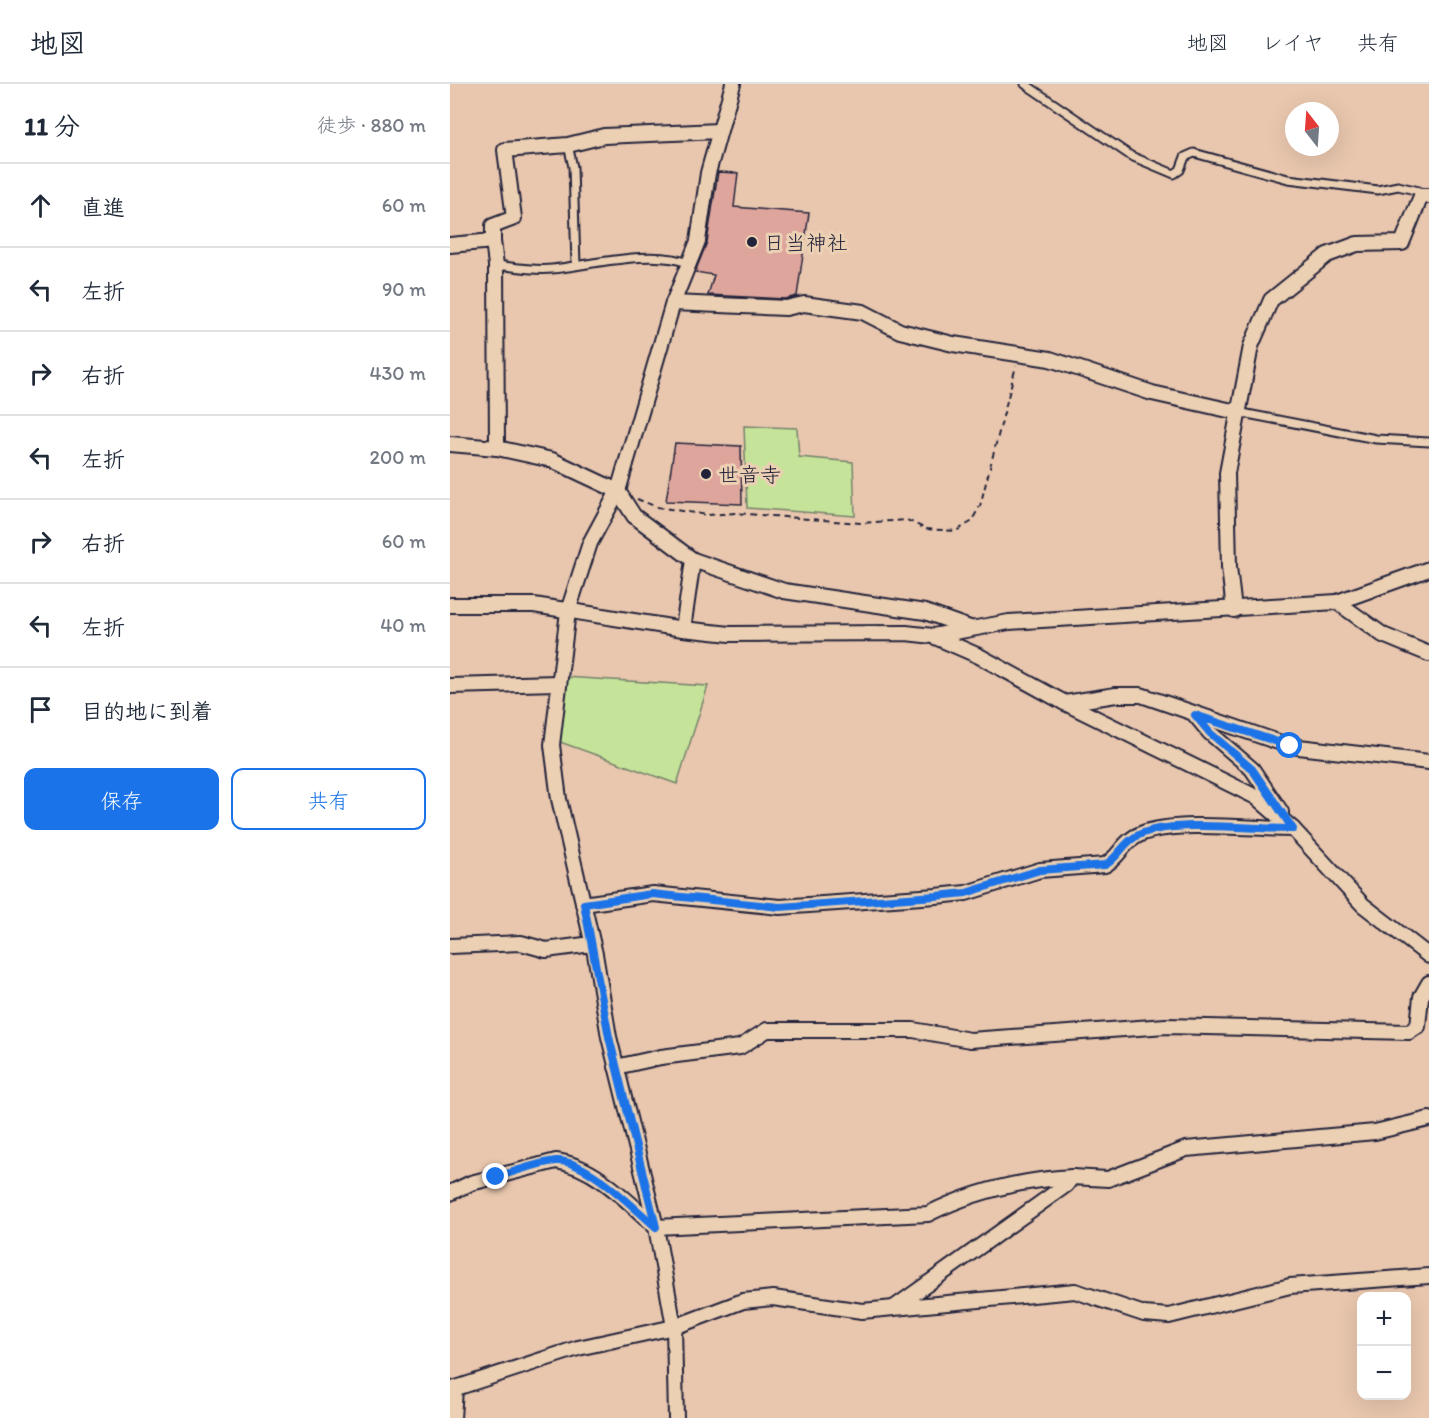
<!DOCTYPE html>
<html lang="ja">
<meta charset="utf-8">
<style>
:root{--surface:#fff;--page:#f6f6f7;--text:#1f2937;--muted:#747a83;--line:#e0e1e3;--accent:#1a73e8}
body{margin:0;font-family:Itim,"Klee One",sans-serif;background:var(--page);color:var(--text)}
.controls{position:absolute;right:18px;bottom:18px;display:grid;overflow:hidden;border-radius:12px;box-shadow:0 6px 24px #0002}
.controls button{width:54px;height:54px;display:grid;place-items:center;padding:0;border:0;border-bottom:2px solid var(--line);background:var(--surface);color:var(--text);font:30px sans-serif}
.compass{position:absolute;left:835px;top:18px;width:54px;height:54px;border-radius:50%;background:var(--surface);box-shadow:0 6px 24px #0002;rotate:343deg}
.stop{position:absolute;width:18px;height:18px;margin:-14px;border:4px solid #1a73e8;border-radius:50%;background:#fff}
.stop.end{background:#1a73e8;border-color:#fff;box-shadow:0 2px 6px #0008}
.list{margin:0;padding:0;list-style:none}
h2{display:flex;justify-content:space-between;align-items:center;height:78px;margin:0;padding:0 24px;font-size:26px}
h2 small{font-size:20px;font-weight:400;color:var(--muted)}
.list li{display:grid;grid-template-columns:39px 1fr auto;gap:18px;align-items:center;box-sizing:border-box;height:84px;padding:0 24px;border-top:2px solid var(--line)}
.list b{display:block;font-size:22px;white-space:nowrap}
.list em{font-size:20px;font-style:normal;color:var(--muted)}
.actions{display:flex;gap:12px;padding:18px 24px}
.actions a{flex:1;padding:14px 0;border:2px solid var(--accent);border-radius:12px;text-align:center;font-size:21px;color:var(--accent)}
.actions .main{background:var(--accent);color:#fff}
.icon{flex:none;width:33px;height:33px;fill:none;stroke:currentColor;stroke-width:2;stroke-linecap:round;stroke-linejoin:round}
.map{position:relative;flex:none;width:979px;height:1334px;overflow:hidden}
header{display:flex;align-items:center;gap:36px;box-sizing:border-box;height:84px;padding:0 30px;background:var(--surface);border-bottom:2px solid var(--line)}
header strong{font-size:28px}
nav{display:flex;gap:33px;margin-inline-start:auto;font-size:21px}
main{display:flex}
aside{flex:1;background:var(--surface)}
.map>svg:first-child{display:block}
</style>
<header>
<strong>地図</strong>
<nav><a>地図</a><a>レイヤ</a><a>共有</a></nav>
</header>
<main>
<aside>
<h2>11 分<small>徒歩 · 880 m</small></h2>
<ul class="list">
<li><svg class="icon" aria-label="ahead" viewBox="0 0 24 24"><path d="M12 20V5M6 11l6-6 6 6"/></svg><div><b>直進</b></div><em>60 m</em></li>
<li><svg class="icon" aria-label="left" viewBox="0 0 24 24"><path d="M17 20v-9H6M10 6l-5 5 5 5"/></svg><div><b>左折</b></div><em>90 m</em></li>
<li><svg class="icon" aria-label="right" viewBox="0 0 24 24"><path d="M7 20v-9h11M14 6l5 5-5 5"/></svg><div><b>右折</b></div><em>430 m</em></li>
<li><svg class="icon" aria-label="left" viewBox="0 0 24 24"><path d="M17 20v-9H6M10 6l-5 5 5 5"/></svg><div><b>左折</b></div><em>200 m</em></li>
<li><svg class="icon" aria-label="right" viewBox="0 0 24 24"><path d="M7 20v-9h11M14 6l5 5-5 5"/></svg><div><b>右折</b></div><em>60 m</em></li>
<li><svg class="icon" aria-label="left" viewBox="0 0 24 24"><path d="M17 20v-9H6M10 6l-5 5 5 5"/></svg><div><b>左折</b></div><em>40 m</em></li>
<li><svg class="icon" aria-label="arrive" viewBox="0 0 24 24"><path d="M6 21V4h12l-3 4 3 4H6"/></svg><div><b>目的地に到着</b></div></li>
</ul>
<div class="actions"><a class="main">保存</a><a>共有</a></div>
</aside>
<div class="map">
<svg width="979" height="1334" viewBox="0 0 979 1334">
<rect width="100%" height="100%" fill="#e9c7ae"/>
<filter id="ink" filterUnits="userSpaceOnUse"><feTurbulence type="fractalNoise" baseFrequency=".0167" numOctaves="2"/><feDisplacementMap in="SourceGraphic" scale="12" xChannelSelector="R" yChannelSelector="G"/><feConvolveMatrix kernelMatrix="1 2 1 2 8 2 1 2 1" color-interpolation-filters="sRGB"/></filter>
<g filter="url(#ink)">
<!-- green -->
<g fill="#c6e39a" stroke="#74826a" stroke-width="1.5">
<polygon points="294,342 347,344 349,373 403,378 405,432 297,424"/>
<polygon points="114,593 258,602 227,700 110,658"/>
</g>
<!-- building -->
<g fill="#dea59c" stroke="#22223b" stroke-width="1.5">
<polygon points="268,88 288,89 284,123 359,129 347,212 335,215 258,211 264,191 245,188 257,158"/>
<polygon points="225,359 291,362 292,420 216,417"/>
</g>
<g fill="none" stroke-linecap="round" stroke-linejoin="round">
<defs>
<g id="service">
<polyline points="575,0 681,72 724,90 730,86 735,73 744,69 838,95 928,106 948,102 969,107 971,112"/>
<polyline points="118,61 123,83 126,181"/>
<path d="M 46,181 C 64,183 84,187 102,185 C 141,181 204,164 240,180"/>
<polyline points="787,328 926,355 979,358"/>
</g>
<g id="minor">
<polyline points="43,157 43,142 64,134 55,66 118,61 154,52 269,47"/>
<polyline points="0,161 43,157 46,181 47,364"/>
<polyline points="223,219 336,224 354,220 413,228 450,247 503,260 600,275 702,309 787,328"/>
<polyline points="0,360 47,364 102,376 168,407 184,432 243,476 233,545"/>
<polyline points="243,476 334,507 475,528 520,544"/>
<polyline points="887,518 933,551 979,570"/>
<polyline points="0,521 84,521 233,545 280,550 456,549 483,552 529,572 615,619 806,713 843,745 913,821 979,872"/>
<polyline points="784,526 779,483 777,389 801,262 821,216 877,171 907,160 952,159 971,112 979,112"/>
<polyline points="483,552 559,538 887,518 979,485"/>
<polyline points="0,602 108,599"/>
<polyline points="615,619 666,611 691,611 840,662 979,678"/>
<polyline points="745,631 760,649 802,685 831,728"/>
<path d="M 133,820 L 203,810 L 330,823 L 486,812 L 516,809 L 590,786 L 655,781 C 671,772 672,757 693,749 C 730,736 801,745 843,745"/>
<polyline points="0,862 71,859 96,866 142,860"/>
<polyline points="166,983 211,973 290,963 317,946 463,946 520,956 716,942 959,948 968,942 971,913 979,899"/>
<path d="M 0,1109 L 21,1099 L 106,1077 C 145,1082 178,1118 206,1143 L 478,1130 C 524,1107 571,1096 622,1093"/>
<polyline points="445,1223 616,1101 622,1093 658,1095 736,1065 925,1048 979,1035"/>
<polyline points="0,1306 128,1264 224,1243 293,1217 323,1214 412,1227 625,1207 694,1230 719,1232 840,1202 979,1192"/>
<polyline points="3,1334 5,1305"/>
<polyline points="226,1334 224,1243 206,1143 159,953 145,870 109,715 102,661 118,527 140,459 168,407 223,219 248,157 258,89 283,0"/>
</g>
</defs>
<!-- service casing -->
<use href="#service" stroke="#22223b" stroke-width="11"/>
<!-- minor casing -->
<use href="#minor" stroke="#22223b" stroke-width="18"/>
<!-- path -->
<polyline stroke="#22223b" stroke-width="2" stroke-dasharray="6 4.5" stroke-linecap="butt" points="187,415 207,423 257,431 285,429 410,439 457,436 476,445 506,447 521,438 530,422 566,282"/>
<!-- service -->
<use href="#service" stroke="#ecd0b3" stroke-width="7"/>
<!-- minor -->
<use href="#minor" stroke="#ecd0b3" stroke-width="14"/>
</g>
</g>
<g fill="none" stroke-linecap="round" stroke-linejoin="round" filter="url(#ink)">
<!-- route -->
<path stroke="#1a73e8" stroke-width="8" d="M 46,1093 C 65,1088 86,1079 106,1077 C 136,1075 184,1124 206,1143 L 159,953 L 134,820 L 202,810 L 330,823 L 486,812 L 516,809 L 590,786 L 655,781 C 671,772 672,757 693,749 C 730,736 801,745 843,745 L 802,685 L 760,649 L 745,631 L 840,662"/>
</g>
<!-- markers -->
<g fill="#22223b" stroke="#ecd0b3" stroke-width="2">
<circle cx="302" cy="158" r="6"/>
<circle cx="256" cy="390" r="6"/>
</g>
<g text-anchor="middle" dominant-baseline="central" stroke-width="6" stroke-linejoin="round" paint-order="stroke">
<!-- poi labels -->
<g font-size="21" fill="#22223b" stroke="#ecd0b3" text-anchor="start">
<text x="314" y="158">日当神社</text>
<text x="268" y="390">世音寺</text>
</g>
</g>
</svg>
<div class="controls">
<button>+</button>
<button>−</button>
</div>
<svg class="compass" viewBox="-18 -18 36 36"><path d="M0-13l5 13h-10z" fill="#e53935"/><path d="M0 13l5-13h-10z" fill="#747a83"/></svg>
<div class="stop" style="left:840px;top:662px"></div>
<div class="stop end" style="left:46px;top:1093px"></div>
</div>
</main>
